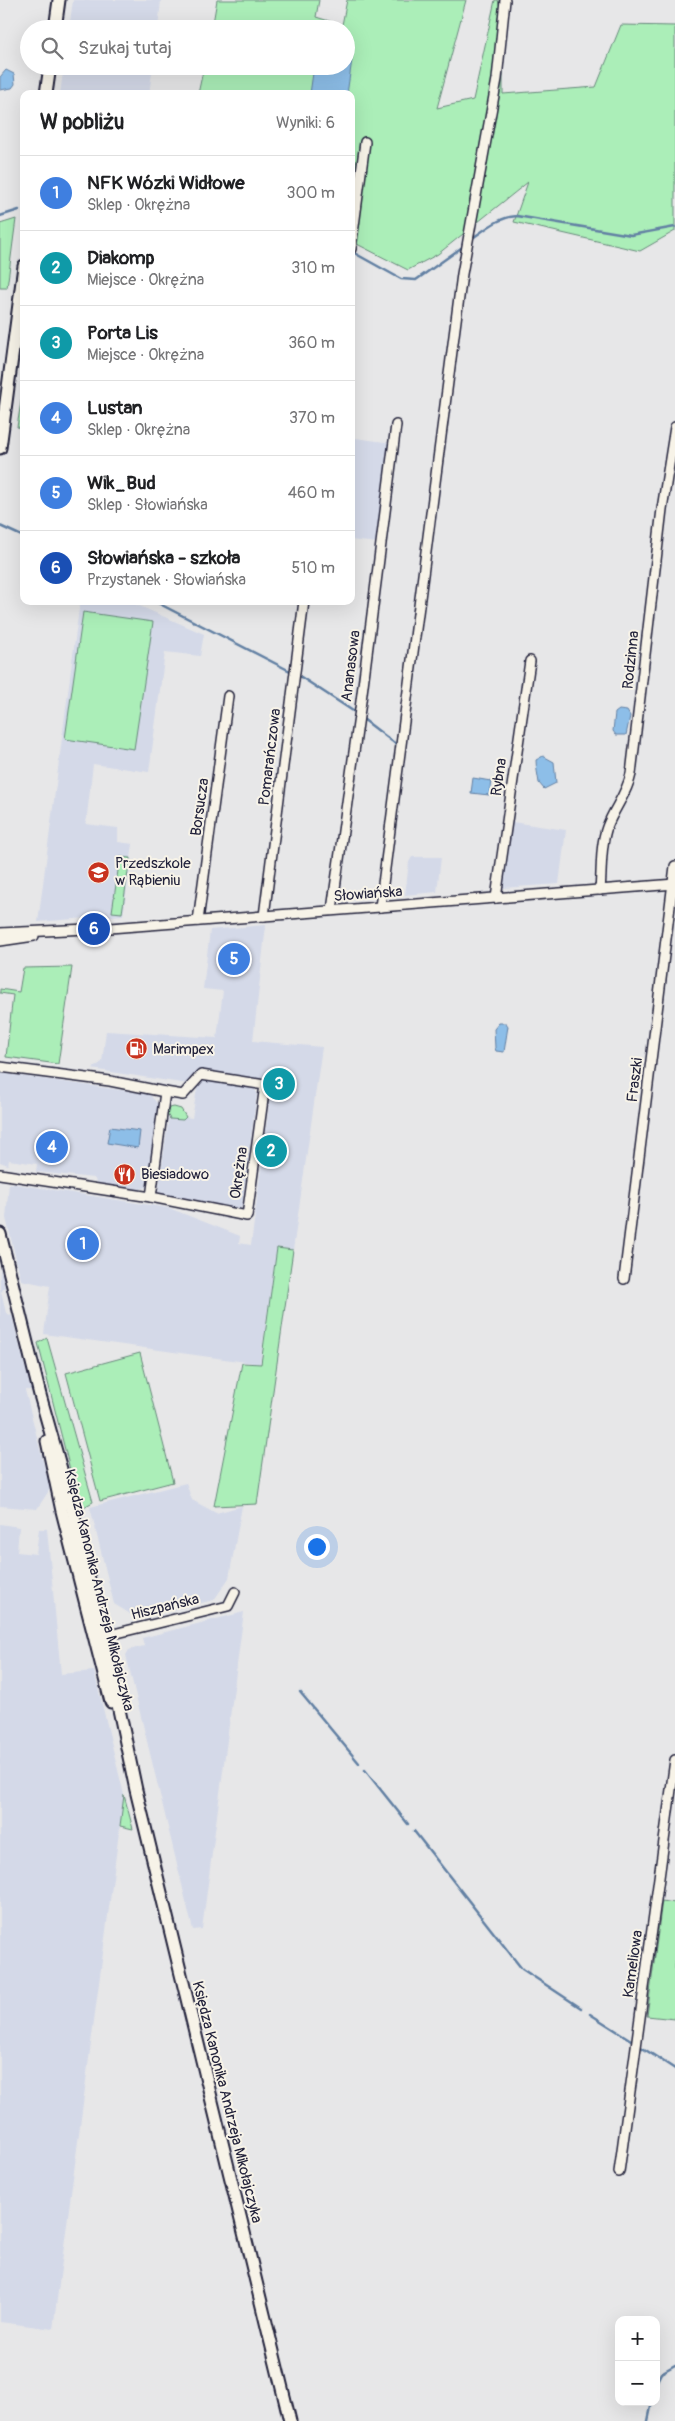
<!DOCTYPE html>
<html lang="pl">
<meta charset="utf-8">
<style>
:root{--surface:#fff;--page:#f6f6f6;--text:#202124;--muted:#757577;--line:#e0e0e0;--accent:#111827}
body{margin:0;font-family:Pangolin,sans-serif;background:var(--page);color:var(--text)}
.controls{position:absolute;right:15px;bottom:15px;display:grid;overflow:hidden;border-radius:10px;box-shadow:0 5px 20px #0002}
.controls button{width:45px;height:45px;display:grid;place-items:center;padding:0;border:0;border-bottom:1px solid var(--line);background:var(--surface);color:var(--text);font:25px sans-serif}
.you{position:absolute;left:316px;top:1546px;width:18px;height:18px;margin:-12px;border:4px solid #fff;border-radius:50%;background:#1a73e8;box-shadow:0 0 0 8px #1a73e833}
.badge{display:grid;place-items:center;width:32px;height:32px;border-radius:50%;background:var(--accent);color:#fff;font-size:16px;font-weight:700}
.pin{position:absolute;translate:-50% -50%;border:2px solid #fff;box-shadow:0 1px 5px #0006}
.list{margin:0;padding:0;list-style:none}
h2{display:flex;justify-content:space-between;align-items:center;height:65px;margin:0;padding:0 20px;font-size:21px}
h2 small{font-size:16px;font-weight:400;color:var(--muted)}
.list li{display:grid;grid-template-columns:32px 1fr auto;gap:15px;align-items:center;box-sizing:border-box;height:75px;padding:0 20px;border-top:1px solid var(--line)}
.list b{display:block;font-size:19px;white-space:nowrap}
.list p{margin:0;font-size:16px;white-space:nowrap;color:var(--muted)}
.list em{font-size:16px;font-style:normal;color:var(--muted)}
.icon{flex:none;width:28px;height:28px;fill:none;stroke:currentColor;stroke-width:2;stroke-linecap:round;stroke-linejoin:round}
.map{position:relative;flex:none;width:675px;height:2421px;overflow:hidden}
.search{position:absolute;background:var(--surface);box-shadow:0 5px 20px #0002;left:20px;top:20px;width:335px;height:55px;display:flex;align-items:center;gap:12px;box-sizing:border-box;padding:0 18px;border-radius:28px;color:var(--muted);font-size:19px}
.panel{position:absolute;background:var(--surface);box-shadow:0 5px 20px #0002;left:20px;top:90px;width:335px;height:515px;border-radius:10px}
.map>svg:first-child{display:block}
</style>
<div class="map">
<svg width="675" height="2421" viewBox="0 0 675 2421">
<rect width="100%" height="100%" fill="#e7e7e8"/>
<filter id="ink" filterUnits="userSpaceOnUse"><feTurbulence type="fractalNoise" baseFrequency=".02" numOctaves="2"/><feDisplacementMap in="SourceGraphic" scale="10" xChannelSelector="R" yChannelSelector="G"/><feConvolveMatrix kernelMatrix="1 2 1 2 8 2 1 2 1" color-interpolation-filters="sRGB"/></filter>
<g filter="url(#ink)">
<!-- built -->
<g fill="#d4d9e8">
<polygon points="73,0 161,0 158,29 69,29"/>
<polygon points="64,66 153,66 149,94 60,94"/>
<polygon points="355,438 392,443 378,543 351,540 351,467"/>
<polygon points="80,601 128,601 204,634 200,656 165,652 149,772 93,764 86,824 118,828 118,842 133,844 123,915 38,922"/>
<polygon points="512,822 566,830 559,884 502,888"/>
<polygon points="412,857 441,857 437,892 405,895 409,862"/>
<polygon points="266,925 253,1041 322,1047 293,1250 277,1248 260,1364 44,1334 50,1286 21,1280 6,1218 9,1183 169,1208 240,1236 239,1243 251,1245 272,1082 200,1071 188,1084 92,1069 102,1062 106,1031 217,1038 223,991 203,989 210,930"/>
<polygon points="0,1073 149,1094 158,1104 146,1187 139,1190 97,1183 94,1178 36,1172 37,1164 9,1160 8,1165 0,1162"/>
<polygon points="203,1080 254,1088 257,1093 242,1205 238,1211 214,1207 210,1203 158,1194 169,1115 192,1118 198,1083"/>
<polygon points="0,1268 5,1287 1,1292 6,1313 12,1316 31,1390 25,1390 50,1489 37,1509 0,1506"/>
<polygon points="186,1483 192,1500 216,1513 242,1506 229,1578 214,1600 137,1618 114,1604 90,1507"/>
<polygon points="0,1524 19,1527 17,1552 36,1554 39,1529 47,1529 61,1674 94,1671 124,1795 53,2329 0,2322"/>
<polygon points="244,1612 202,1929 193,1930 126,1655 129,1650 144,1646 142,1638"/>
</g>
<!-- green -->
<g fill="#abeeb8" stroke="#66887a">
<polygon points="217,0 319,0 316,17 342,25 347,0 466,0 437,108 473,100 495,0 498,0 503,17 503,94 596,87 621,25 675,26 675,231 640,251 514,222 528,182 438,254 408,270 351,241 351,94 198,94 204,66 346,66 346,29 212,29"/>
<polygon points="16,219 7,288 0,288 0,224"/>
<polygon points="24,383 24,428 17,427"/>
<polygon points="83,612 153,622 134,749 65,739"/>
<polygon points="120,857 130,858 122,913 112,912"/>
<polygon points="72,967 58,1064 6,1057 13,995 0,993 0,989 19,992 23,968"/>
<polygon points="174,1107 181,1109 186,1117 183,1120 170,1119 167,1114 169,1108"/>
<polygon points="277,1248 293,1250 257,1504 214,1506 242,1363 261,1364"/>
<polygon points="47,1338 93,1502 80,1509 38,1343"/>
<polygon points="140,1353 173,1482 100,1501 66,1373"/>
<polygon points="124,1795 133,1829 120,1826"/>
<polygon points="662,1901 675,1903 675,2019 647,2016"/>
</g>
<!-- water -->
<g fill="#8dbee8" stroke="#6280a3">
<polygon points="346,44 351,47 353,53 347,94 310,94 314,66 346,66"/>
<polygon points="6,70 14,74 15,84 12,88 0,90 0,77"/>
<polygon points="619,710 627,711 630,716 626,735 616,735 613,731 615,713"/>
<path d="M 543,756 L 554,762 L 556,783 L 544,789 L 539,783 C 538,775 536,768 536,760 Z"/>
<polygon points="473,778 491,781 489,795 471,793"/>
<polygon points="499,1023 506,1023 508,1026 504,1052 496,1051 495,1048 494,1029"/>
<polygon points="110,1127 140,1131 138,1148 107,1143"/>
</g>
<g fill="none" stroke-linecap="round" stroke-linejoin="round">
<!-- stream -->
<g stroke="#6280a3" stroke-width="2.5">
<polyline points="0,216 19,210"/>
<path d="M 471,239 C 486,229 499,217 517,216 L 631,235 L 675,227"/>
<polyline points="356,254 401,279 416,280 461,248"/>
<polyline points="0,526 24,537"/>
<polyline points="154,601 290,671"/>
<polyline points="301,677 353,711"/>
<polyline points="363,719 397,745"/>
<polyline points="300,1692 359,1763"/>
<polyline points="365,1770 408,1824"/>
<polyline points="414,1831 522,1969 581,2008"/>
<polyline points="590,2014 631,2040"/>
<polyline points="641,2047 675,2069"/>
<polyline points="657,2381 661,2373 675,2365"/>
<polyline points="648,2421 652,2402"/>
</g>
<defs>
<g id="minor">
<polyline points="351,249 365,142"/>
<path d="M 600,890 C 602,870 600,846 607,827 C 614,808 627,794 631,774 L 662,509 L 675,427"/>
<polyline points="496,898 530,661"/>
<polyline points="380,907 462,274 497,79 505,0"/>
<polyline points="332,910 360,709 396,425"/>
<polyline points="264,916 304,601"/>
<polyline points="198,921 228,696"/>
<polyline points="0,933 110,928 675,884"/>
<polyline points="0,941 34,936"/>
<polyline points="0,1067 110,1081 165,1092 151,1197 0,1174"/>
<polyline points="151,1197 247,1216 265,1085 201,1075 183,1095 165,1092"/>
<polyline points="624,1279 675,866"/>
<polyline points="97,1638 228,1606 235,1592"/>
<polyline points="619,2172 675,1760"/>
</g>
<g id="major">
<polyline points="55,29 59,0"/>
<polyline points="46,94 50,66"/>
<polyline points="0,448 24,266"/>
<polyline points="0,1234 40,1395 72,1508 113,1681 136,1790 290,2421"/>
<polyline points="47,1441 62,1511 111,1702"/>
</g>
</defs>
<!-- minor casing -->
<use href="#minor" stroke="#22223b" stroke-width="12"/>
<!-- major casing -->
<use href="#major" stroke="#22223b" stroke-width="15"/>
<!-- minor -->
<use href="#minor" stroke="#f7f3e8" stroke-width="9"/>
<!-- major -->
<use href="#major" stroke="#f7f3e8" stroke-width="11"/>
</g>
</g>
<!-- icons -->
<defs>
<symbol id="school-disc" viewBox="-11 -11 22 22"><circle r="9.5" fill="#c8321e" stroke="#f7f3e8"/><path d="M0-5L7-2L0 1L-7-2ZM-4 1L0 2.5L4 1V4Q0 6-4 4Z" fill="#fff"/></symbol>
<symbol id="fuel-disc" viewBox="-11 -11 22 22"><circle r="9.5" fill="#c8321e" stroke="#f7f3e8"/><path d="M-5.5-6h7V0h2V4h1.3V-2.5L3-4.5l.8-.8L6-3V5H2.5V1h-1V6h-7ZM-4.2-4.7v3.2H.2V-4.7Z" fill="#fff"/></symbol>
<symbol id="restaurant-disc" viewBox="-11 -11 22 22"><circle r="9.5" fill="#c8321e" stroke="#f7f3e8"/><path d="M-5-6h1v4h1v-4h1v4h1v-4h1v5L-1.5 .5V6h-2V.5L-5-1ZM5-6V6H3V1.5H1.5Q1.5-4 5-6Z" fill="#fff"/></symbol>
</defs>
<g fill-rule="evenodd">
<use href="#school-disc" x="86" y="860" width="25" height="25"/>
<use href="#fuel-disc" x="124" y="1036" width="25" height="25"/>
<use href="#restaurant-disc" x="112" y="1162" width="25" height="25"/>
</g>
<g text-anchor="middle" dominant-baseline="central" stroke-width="4" stroke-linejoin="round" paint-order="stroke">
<!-- street labels -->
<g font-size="15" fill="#22223b" stroke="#f7f3e8">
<text transform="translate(631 660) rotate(-84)">Rodzinna</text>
<text transform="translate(351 666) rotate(-83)">Ananasowa</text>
<text transform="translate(270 757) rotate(-83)">Pomarańczowa</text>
<text transform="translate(499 777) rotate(-82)">Rybna</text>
<text transform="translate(200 807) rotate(-82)">Borsucza</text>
<text transform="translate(368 894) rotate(-4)">Słowiańska</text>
<text transform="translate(635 1080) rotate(-83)">Fraszki</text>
<text transform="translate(239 1173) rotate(-82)">Okrężna</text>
<text transform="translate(99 1590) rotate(76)">Księdza Kanonika Andrzeja Mikołajczyka</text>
<text transform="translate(165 1607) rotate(-14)">Hiszpańska</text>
<text transform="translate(633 1964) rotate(-82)">Kameliowa</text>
<text transform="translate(227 2102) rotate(76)">Księdza Kanonika Andrzeja Mikołajczyka</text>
</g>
<!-- poi labels -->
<g font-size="15" fill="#22223b" stroke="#f7f3e8" text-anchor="start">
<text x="115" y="863">Przedszkole<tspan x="115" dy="17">w Rąbieniu</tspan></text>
<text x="153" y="1049">Marimpex</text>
<text x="141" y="1174">Biesiadowo</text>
</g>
</g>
</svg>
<div class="controls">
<button>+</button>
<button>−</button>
</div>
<div class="you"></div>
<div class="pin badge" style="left:83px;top:1244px;background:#3f7fe0">1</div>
<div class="pin badge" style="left:271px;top:1151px;background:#0f9aa8">2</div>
<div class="pin badge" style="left:279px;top:1084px;background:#0f9aa8">3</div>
<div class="pin badge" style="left:52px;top:1147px;background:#3f7fe0">4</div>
<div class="pin badge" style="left:234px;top:959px;background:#3f7fe0">5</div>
<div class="pin badge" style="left:94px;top:929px;background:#1a4fb4">6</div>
<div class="search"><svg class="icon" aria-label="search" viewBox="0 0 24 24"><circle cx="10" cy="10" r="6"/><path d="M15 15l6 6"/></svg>Szukaj tutaj</div>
<section class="panel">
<h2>W pobliżu<small>Wyniki: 6</small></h2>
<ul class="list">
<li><span class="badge" style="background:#3f7fe0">1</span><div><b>NFK Wózki Widłowe</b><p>Sklep · Okrężna</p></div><em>300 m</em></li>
<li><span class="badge" style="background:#0f9aa8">2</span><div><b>Diakomp</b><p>Miejsce · Okrężna</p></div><em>310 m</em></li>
<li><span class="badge" style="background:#0f9aa8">3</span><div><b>Porta Lis</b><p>Miejsce · Okrężna</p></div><em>360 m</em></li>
<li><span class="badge" style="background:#3f7fe0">4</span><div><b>Lustan</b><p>Sklep · Okrężna</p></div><em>370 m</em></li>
<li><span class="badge" style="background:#3f7fe0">5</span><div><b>Wik_Bud</b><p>Sklep · Słowiańska</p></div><em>460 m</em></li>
<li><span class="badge" style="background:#1a4fb4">6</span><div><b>Słowiańska - szkoła</b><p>Przystanek · Słowiańska</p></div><em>510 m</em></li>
</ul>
</section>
</div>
